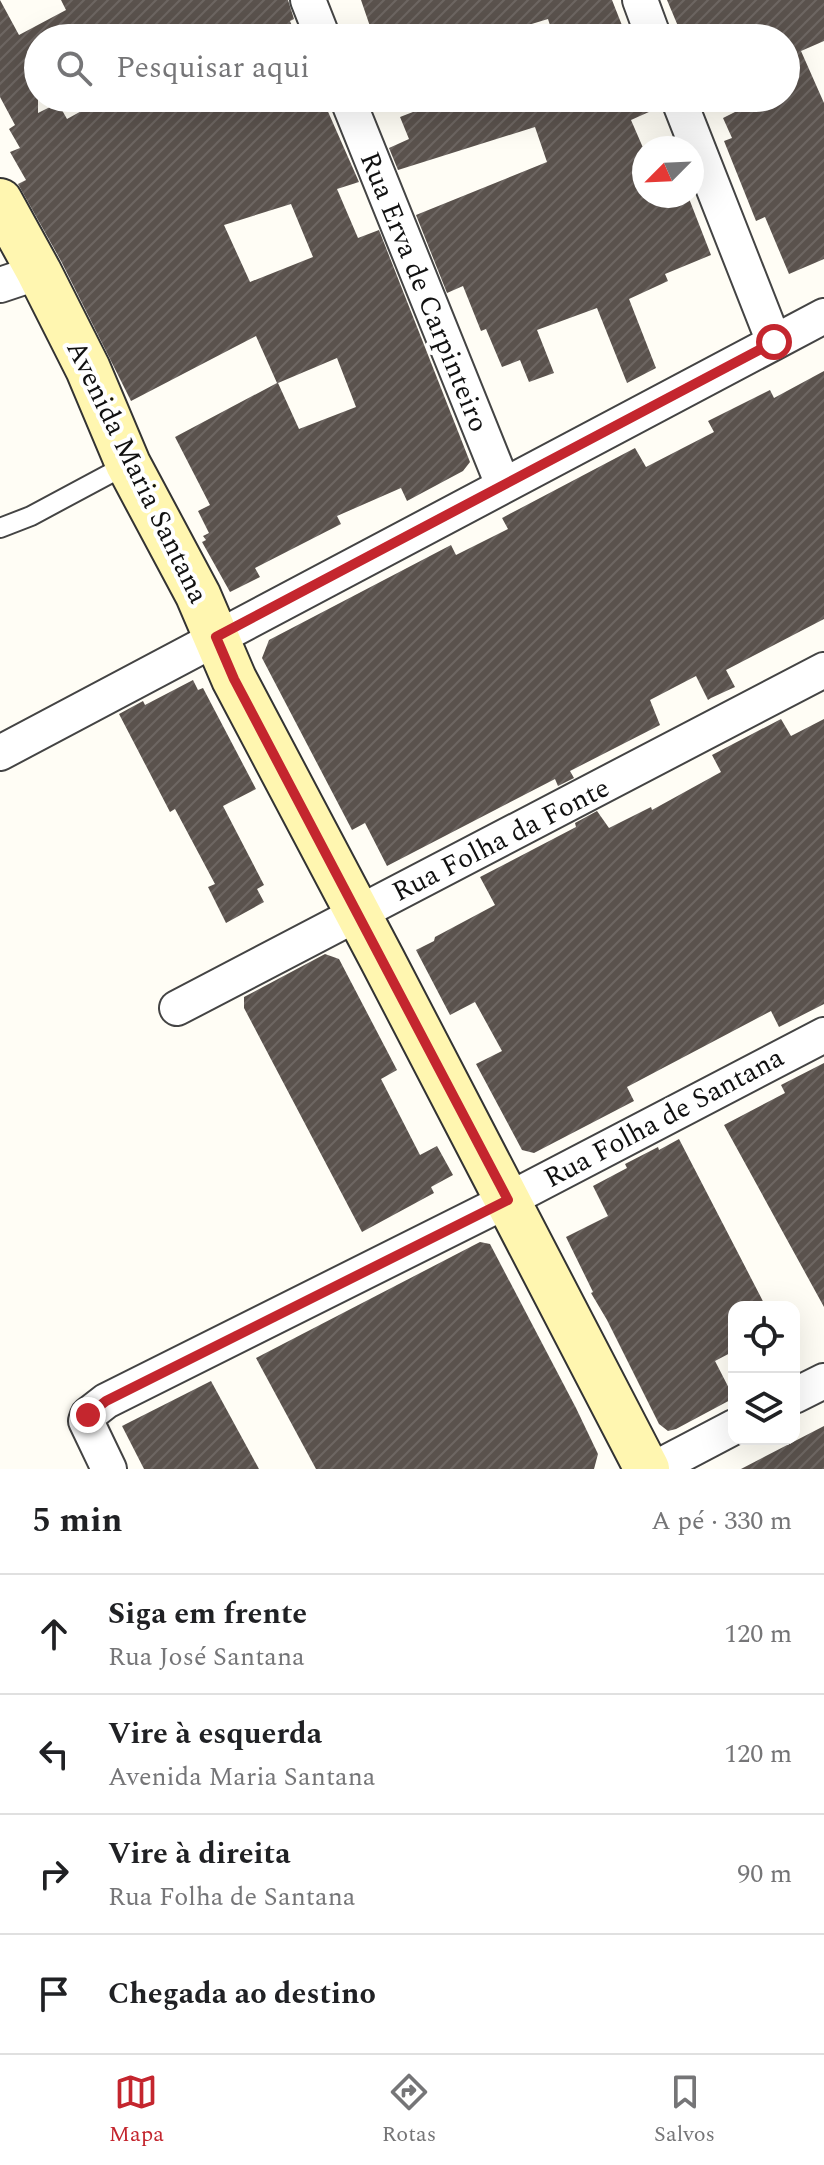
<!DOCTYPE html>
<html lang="pt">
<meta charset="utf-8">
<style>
:root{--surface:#fff;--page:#f2f2f2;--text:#202124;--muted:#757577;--line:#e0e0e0;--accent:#c4262e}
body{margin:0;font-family:Spectral,serif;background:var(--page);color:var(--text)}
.controls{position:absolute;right:24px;bottom:24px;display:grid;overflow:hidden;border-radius:16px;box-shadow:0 8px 32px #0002}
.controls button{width:72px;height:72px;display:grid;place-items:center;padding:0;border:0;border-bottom:2px solid var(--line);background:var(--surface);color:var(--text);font:40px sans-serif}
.compass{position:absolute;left:632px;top:136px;width:72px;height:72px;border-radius:50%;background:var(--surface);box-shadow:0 8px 32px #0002;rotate:246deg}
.stop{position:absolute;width:24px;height:24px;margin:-18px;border:6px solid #c4262e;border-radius:50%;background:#fff}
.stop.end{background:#c4262e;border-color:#fff;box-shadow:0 2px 8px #0008}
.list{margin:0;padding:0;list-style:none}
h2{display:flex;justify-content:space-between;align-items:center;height:104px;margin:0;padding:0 32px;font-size:34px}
h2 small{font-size:26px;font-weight:400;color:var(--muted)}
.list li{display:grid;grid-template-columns:52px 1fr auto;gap:24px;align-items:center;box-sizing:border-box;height:120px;padding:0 32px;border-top:2px solid var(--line)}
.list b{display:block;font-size:30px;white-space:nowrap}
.list p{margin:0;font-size:26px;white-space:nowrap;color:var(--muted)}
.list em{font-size:26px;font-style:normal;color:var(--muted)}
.icon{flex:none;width:44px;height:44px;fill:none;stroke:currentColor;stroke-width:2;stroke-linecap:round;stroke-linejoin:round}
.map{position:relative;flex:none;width:824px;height:1469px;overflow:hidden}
.search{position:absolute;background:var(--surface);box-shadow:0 8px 32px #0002;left:24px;right:24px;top:24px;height:88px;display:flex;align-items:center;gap:20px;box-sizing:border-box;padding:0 28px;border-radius:44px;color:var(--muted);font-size:30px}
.sheet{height:584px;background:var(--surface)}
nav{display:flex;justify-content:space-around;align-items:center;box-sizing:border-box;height:112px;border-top:2px solid var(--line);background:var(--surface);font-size:22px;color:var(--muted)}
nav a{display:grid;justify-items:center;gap:4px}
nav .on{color:var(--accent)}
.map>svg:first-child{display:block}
</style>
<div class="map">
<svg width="824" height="1469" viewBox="0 0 824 1469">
<defs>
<pattern id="building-hatch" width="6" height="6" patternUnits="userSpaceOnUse" patternTransform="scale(2)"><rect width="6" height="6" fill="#5a524d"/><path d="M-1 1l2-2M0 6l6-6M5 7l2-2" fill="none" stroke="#6d6662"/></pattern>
</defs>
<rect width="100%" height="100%" fill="#fffdf5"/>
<!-- building -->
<g fill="url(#building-hatch)" fill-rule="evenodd">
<path d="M 0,0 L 19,35 L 66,10 L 61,0 L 288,0 L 294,19 L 290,21 L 297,38 L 38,38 L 38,113 L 58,103 L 67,119 L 105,98 L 322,98 L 359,182 L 337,189 L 358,238 L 379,230 L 470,462 L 463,471 L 407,501 L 401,488 L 337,516 L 341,524 L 255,568 L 260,577 L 230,592 L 202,542 L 206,540 L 203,536 L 209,533 L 198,511 L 210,505 L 175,437 L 277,383 L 256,336 L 131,401 L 61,261 L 18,184 L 26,180 L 10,152 L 20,148 L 9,129 L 15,125 L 0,97 ZM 291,204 L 313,257 L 250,282 L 224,225 ZM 337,358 L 356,407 L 299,429 L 278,383 Z"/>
<polygon points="361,0 612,0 627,38 554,38 548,19 486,38 374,38"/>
<polygon points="667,0 824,0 824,41 801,51 824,103 824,259 789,274 765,217 756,221 724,141 732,138 723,118 737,111 731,98 786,98 786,38 683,38"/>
<polygon points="449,98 658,98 660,107 631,120 644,150 644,196 688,196 711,255 665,274 668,281 629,299 656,368 627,383 597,308 537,330 554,373 529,382 520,360 502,367 486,329 481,331 463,286 447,293 416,215 547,162 535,127 398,170 389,148 409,139 400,117"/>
<polygon points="824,371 824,619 726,670 735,687 711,698 708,700 696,676 650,700 660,725 570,771 574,778 558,786 555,779 387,866 365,823 352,830 262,658 269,640 451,545 456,555 508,529 502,518 635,448 646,467 714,432 708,421 770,390 774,398"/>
<polygon points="193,680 198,690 203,688 256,789 223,806 264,885 257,889 264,902 226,923 208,887 215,884 175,809 170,812 119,714 143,701 145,705"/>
<polygon points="781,719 791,736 824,719 824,1004 779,1027 771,1011 627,1087 634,1101 534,1153 522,1150 476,1064 502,1051 475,1002 450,1015 416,950 434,941 435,937 495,905 480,877 576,827 575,823 597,811 609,828 651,807 652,810 721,772 712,755"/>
<polygon points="325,954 339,959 397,1070 381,1079 420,1155 437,1146 453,1175 431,1187 434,1193 362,1232 244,1008 244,997"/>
<polygon points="824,1063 824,1307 724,1125 785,1093 781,1085"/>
<polygon points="679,1139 766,1307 734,1307 734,1351 715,1361 734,1398 676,1429 668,1431 659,1424 607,1320 591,1293 593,1292 566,1237 608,1216 593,1186 627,1168 625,1164 658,1147 659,1150"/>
<polygon points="480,1242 490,1244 576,1408 598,1454 594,1469 316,1469 256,1358"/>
<polygon points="211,1381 259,1469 144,1469 122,1426"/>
<polygon points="824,1426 824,1469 741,1469"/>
</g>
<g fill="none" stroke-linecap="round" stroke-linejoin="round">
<defs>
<polyline id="lane" points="0,528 31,516 128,464"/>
<g id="street">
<polyline points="308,0 323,38"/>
<polyline points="640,0 654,38"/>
<polyline points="347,98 503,485"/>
<polyline points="678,98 774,342"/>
<polyline points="0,285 39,272"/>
<polyline points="0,753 824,316"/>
<polyline points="177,1008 824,670"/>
<polyline points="794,1396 824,1381"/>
<polyline points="109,1469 86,1421 88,1415 106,1401 508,1200 824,1035"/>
<polyline points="654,1469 734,1427"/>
</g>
<polyline id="secondary" points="0,201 39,272 88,369 128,464 198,595 234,679 382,959 647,1469"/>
</defs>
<!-- lane casing -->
<use href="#lane" stroke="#444" stroke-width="22"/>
<!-- street casing -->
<use href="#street" stroke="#444" stroke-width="38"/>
<!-- secondary casing -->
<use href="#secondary" stroke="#333" stroke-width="48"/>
<!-- lane -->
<use href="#lane" stroke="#fff" stroke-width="18"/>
<!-- street -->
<use href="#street" stroke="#fff" stroke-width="34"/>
<!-- secondary -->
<use href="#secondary" stroke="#fff6b0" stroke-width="44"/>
</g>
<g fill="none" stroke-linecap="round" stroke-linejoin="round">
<!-- route -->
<polyline stroke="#c4262e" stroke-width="10" points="88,1415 106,1401 508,1200 234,679 216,637 774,342"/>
</g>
<g text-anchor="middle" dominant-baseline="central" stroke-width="8" stroke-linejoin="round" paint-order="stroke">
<!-- street labels -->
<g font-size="28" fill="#111" stroke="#fff">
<text transform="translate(424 292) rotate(68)">Rua Erva de Carpinteiro</text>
<text transform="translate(137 472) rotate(64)">Avenida Maria Santana</text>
<text transform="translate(501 840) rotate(-27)">Rua Folha da Fonte</text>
<text transform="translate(664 1118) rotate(-28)">Rua Folha de Santana</text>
</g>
</g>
</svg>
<div class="controls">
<button><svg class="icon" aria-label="locate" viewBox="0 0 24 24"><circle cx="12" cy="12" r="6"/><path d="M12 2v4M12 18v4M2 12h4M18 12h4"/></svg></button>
<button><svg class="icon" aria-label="layers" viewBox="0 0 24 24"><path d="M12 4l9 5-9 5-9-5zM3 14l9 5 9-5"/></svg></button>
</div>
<svg class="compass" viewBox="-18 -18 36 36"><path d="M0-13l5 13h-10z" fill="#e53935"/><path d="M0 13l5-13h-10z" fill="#757577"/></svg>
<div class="stop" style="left:774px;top:342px"></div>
<div class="stop end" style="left:88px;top:1415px"></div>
<div class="search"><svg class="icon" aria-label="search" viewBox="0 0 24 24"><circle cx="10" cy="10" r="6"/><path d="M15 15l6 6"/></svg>Pesquisar aqui</div>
</div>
<section class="sheet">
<h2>5 min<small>A pé · 330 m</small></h2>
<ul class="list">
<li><svg class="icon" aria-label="ahead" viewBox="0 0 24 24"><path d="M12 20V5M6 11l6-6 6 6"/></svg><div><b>Siga em frente</b><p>Rua José Santana</p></div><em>120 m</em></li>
<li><svg class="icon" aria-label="left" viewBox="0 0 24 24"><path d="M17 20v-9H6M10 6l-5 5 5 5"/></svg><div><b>Vire à esquerda</b><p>Avenida Maria Santana</p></div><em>120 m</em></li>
<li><svg class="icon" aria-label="right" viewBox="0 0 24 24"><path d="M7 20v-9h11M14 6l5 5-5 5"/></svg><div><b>Vire à direita</b><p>Rua Folha de Santana</p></div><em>90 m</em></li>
<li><svg class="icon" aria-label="arrive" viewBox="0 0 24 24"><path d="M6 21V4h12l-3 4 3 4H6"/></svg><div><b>Chegada ao destino</b></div></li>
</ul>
</section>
<nav>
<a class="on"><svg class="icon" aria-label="map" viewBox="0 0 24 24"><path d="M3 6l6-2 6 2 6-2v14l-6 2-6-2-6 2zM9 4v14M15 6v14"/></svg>Mapa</a>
<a><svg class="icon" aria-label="directions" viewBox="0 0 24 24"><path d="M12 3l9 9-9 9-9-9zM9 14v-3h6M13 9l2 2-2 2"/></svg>Rotas</a>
<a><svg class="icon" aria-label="saved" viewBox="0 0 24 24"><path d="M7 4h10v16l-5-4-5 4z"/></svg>Salvos</a>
</nav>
